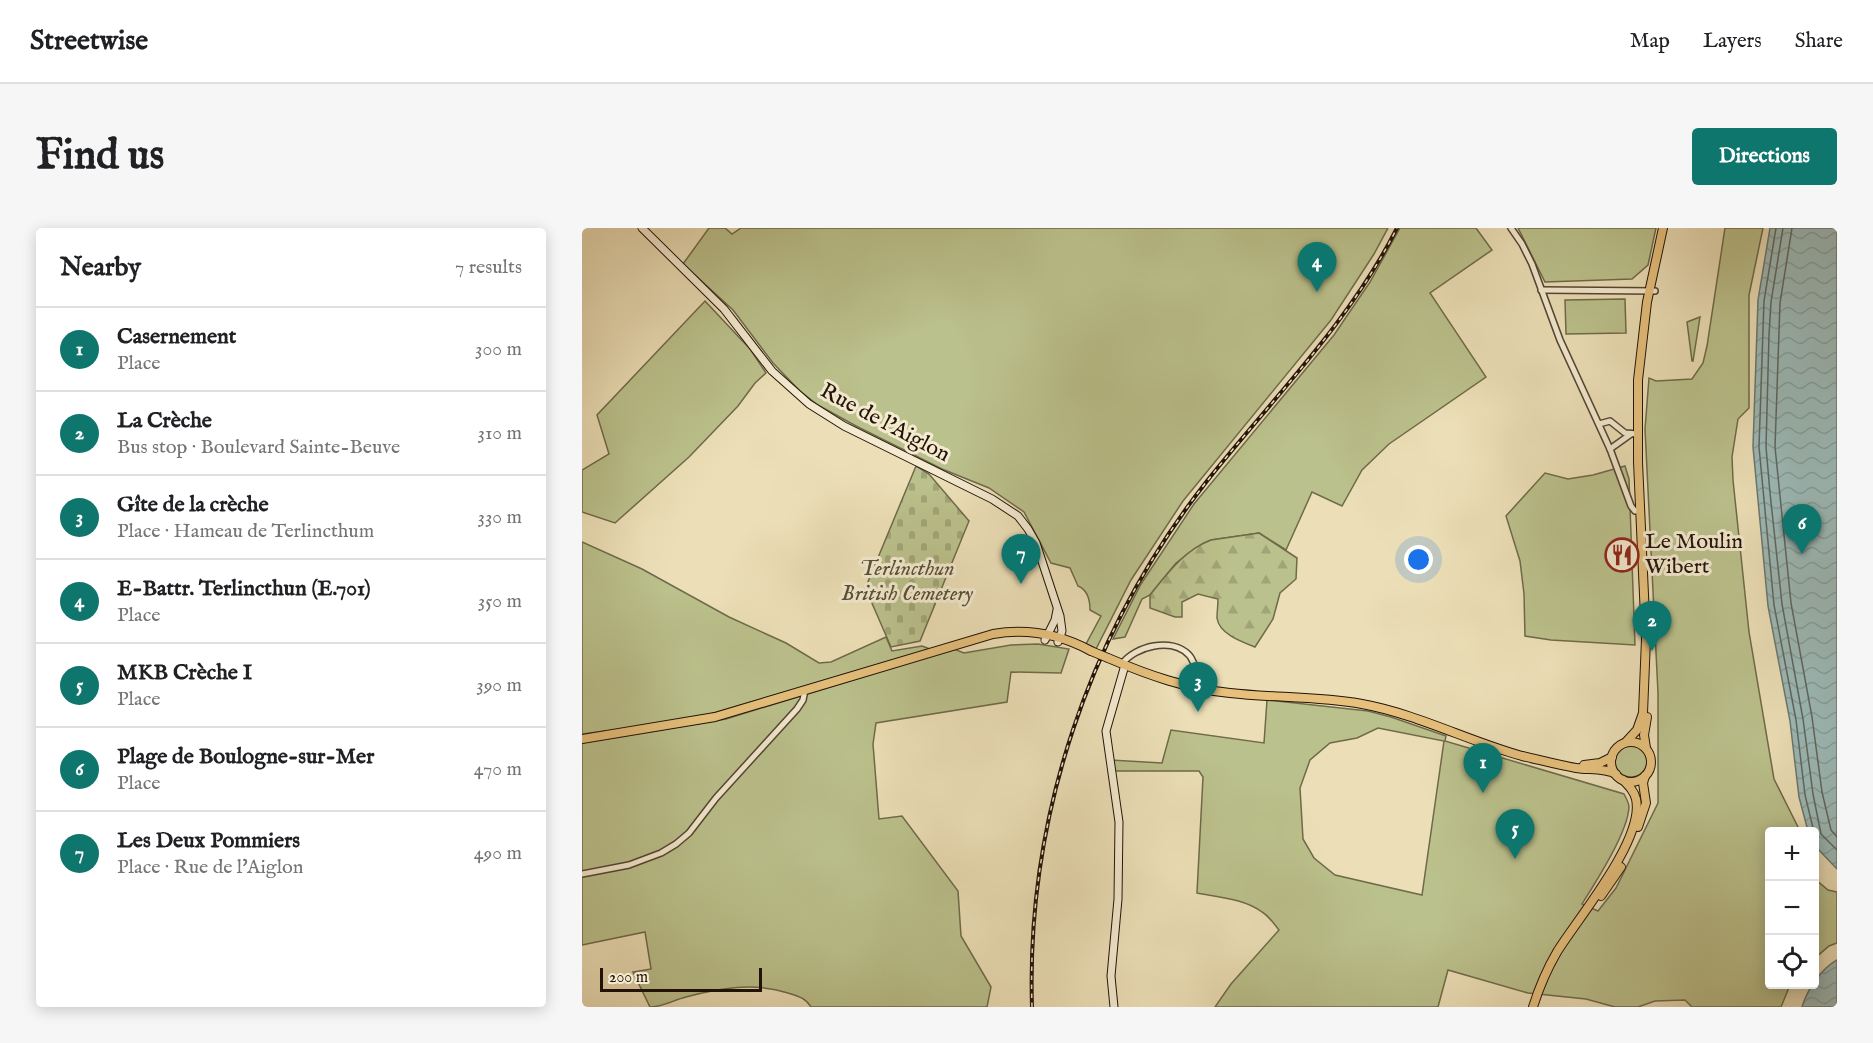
<!DOCTYPE html>
<meta charset="utf-8">
<style>
:root{--surface:#fff;--page:#f6f6f6;--text:#202124;--muted:#757577;--line:#e0e0e0;--accent:#0f766e}
body{margin:0;font-family:"IM FELL English",serif;background:var(--page);color:var(--text)}
.controls{position:absolute;right:18px;bottom:18px;display:grid;overflow:hidden;border-radius:6px;box-shadow:0 3px 15px #0003}
.controls button{width:54px;height:54px;display:grid;place-items:center;padding:0;border:0;border-bottom:2px solid var(--line);background:var(--surface);color:var(--text);font:30px sans-serif}
.scale{position:absolute;left:18px;bottom:15px;width:162px;box-sizing:border-box;padding-left:6px;border:3px solid #221207;border-top:0;font-size:16px;line-height:21px;white-space:nowrap;color:#221207;-webkit-text-stroke:4px #f3ead0;paint-order:stroke}
.you{position:absolute;left:837px;top:332px;width:21px;height:21px;margin:-15px;border:4px solid #fff;border-radius:50%;background:#1a73e8;box-shadow:0 0 0 9px #1a73e833}
.badge{display:grid;place-items:center;width:39px;height:39px;border-radius:50%;background:var(--accent);color:#fff;font-size:20px;font-weight:700}
.pin{position:absolute;translate:-50% -50px;filter:drop-shadow(0 2px 3px #0008)}
.pin::after{content:'';position:absolute;top:32px;width:21px;height:18px;background:inherit;clip-path:polygon(0 0,100% 0,50% 100%)}
.list{margin:0;padding:0;list-style:none}
h2{display:flex;justify-content:space-between;align-items:center;height:78px;margin:0;padding:0 24px;font-size:26px}
h2 small{font-size:20px;font-weight:400;color:var(--muted)}
.list li{display:grid;grid-template-columns:39px 1fr auto;gap:18px;align-items:center;box-sizing:border-box;height:84px;padding:0 24px;border-top:2px solid var(--line)}
.list b{display:block;font-size:22px;white-space:nowrap}
.list p{margin:0;font-size:20px;white-space:nowrap;color:var(--muted)}
.list em{font-size:20px;font-style:normal;color:var(--muted)}
.icon{flex:none;width:33px;height:33px;fill:none;stroke:currentColor;stroke-width:2;stroke-linecap:round;stroke-linejoin:round}
.map{position:relative;flex:none;width:1255px;height:779px;overflow:hidden;border-radius:6px}
header{display:flex;align-items:center;gap:36px;box-sizing:border-box;height:84px;padding:0 30px;background:var(--surface);border-bottom:2px solid var(--line)}
header strong{font-size:28px}
nav{display:flex;gap:33px;margin-inline-start:auto;font-size:21px}
.intro{display:flex;align-items:center;justify-content:space-between;box-sizing:border-box;height:144px;padding:0 36px}
h1{margin:0;font-size:42px}
.button{padding:15px 27px;border-radius:6px;background:var(--accent);color:#fff;font-size:21px;font-weight:700}
main{display:flex;gap:36px;padding:0 36px}
aside{flex:1;background:var(--surface);border-radius:6px;box-shadow:0 3px 15px #0003}
.map>svg:first-child{display:block}
</style>
<header>
<strong>Streetwise</strong>
<nav><a>Map</a><a>Layers</a><a>Share</a></nav>
</header>
<div class="intro"><h1>Find us</h1><a class="button">Directions</a></div>
<main>
<aside>
<h2>Nearby<small>7 results</small></h2>
<ul class="list">
<li><span class="badge">1</span><div><b>Casernement</b><p>Place</p></div><em>300 m</em></li>
<li><span class="badge">2</span><div><b>La Crèche</b><p>Bus stop · Boulevard Sainte-Beuve</p></div><em>310 m</em></li>
<li><span class="badge">3</span><div><b>Gîte de la crèche</b><p>Place · Hameau de Terlincthum</p></div><em>330 m</em></li>
<li><span class="badge">4</span><div><b>E-Battr. Terlincthun (E.701)</b><p>Place</p></div><em>350 m</em></li>
<li><span class="badge">5</span><div><b>MKB Crèche I</b><p>Place</p></div><em>390 m</em></li>
<li><span class="badge">6</span><div><b>Plage de Boulogne-sur-Mer</b><p>Place</p></div><em>470 m</em></li>
<li><span class="badge">7</span><div><b>Les Deux Pommiers</b><p>Place · Rue de l'Aiglon</p></div><em>490 m</em></li>
</ul>
</aside>
<div class="map">
<svg width="1255" height="779" viewBox="0 0 1255 779">
<defs>
<pattern id="forest-firs" width="22" height="20" patternUnits="userSpaceOnUse" patternTransform="scale(1.5)"><rect width="22" height="20" fill="#bbc18c"/><path d="M5 1l3.5 6h-7zM16 11l3.5 6h-7z" fill="#a0a577"/></pattern>
<pattern id="cemetery-stones" width="16" height="16" patternUnits="userSpaceOnUse" patternTransform="scale(1.5)"><rect width="16" height="16" fill="#bbc18c"/><path d="M2 7V4a2 2 0 0 1 4 0v3zM10 15v-3a2 2 0 0 1 4 0v3z" fill="#a0a577"/></pattern>
<pattern id="water-waves" width="16" height="10" patternUnits="userSpaceOnUse" patternTransform="scale(1.5)"><rect width="16" height="10" fill="#9cbab8"/><path d="M0 5q4-4 8 0t8 0" fill="none" stroke="#869f9d"/></pattern>
</defs>
<rect width="100%" height="100%" fill="#ecdfb7"/>
<filter id="stains"><feTurbulence type="fractalNoise" baseFrequency=".00333" numOctaves="4"/><feColorMatrix values="0 0 0 0 .2 0 0 0 0 .09 0 0 0 0 .02 0 0 0 .5 -.17"/></filter>
<radialGradient id="worn" r=".72"><stop offset=".6" stop-color="#630" stop-opacity="0"/><stop offset="1" stop-color="#630" stop-opacity=".3"/></radialGradient>
<!-- green -->
<g fill="#bbc18c" stroke="#6e6a4a" stroke-width="1.5" fill-rule="evenodd">
<path d="M 127,0 L 143,0 L 150,6 L 159,0 L 806,0 L 792,26 L 749,92 L 601,273 L 549,352 L 514,421 L 504,416 L 519,388 L 508,382 C 508,372 506,362 496,358 L 488,340 L 469,335 L 442,284 L 407,260 L 360,241 L 274,198 L 236,177 L 218,163 L 191,135 L 151,82 L 101,36 Z"/>
<polygon points="818,0 894,0 910,22 848,65 904,149 807,216 780,242 760,278 730,264 704,322 677,305 629,312 622,315 594,335 568,367 560,371 543,409 531,411 559,356 612,276 752,107 788,54"/>
<polygon points="936,0 1074,0 1066,37 1050,51 963,54"/>
<path d="M 1143,0 L 1181,0 L 1167,67 L 1167,180 L 1156,191 L 1150,229 L 1151,252 L 1167,404 L 1192,551 L 1218,603 L 1188,604 L 1188,756 L 1208,757 L 1199,779 L 1110,779 L 1103,772 L 1073,773 L 1056,779 L 1033,779 L 1004,771 L 946,765 L 866,742 L 856,779 L 633,779 L 649,756 L 697,702 C 692,696 687,688 680,684 C 663,671 636,669 615,665 L 621,549 L 617,543 L 532,543 L 529,532 L 580,535 L 589,502 L 682,515 L 685,472 L 786,483 L 809,489 L 864,508 L 863,513 L 1042,566 C 1044,570 1047,575 1047,579 C 1046,604 1014,654 1000,676 L 1016,683 L 1034,660 L 1076,575 L 1076,465 L 1063,201 L 1067,150 L 1074,153 L 1110,151 L 1121,135 L 1125,118 ZM 796,500 L 862,513 L 840,667 L 753,647 L 732,630 L 721,611 L 718,560 L 728,532 L 748,515 L 775,510 Z"/>
<polygon points="1043,71 1044,105 984,106 983,72"/>
<polygon points="123,73 168,121 184,145 173,155 156,178 107,229 33,295 0,284 0,242 27,226 15,187"/>
<polygon points="1118,89 1111,133 1110,133 1105,94"/>
<polygon points="1043,238 1047,251 1053,417 969,412 943,408 942,366 938,333 924,288 963,245 986,251 1011,247"/>
<polygon points="0,314 60,341 147,389 204,415 237,435 249,434 304,409 310,423 340,418 348,421 125,487 62,498 0,506"/>
<path d="M 456,416 L 487,421 L 479,445 L 429,444 L 425,474 L 294,495 L 291,516 L 297,591 L 320,588 L 376,663 L 379,708 L 409,759 L 405,779 L 229,779 C 224,770 216,768 206,765 C 173,754 137,760 104,769 C 92,772 80,779 68,779 L 51,744 L 69,741 L 63,704 L 0,717 L 0,515 L 144,491 L 372,421 L 382,425 L 429,417 Z"/>
<circle cx="1049" cy="533" r="16"/>
<polygon points="1233,651 1246,662 1255,664 1255,715 1247,718 1233,730"/>
</g>
<!-- forest -->
<path fill="url(#forest-firs)" stroke="#6e6a4a" stroke-width="1.5" d="M 677,305 L 715,330 L 714,351 L 698,365 L 691,391 L 673,419 C 660,414 637,406 635,390 C 635,384 636,377 636,371 L 616,366 L 600,374 L 600,389 L 593,389 L 568,380 L 568,367 C 585,346 602,322 629,312 Z"/>
<!-- cemetery -->
<polygon fill="url(#cemetery-stones)" stroke="#6e6a4a" stroke-width="1.5" points="334,238 347,246 387,293 338,413 309,419 286,366 287,364 283,361"/>
<!-- water -->
<g fill="url(#water-waves)" stroke="#6b7771" stroke-width="1.5">
<polygon points="1188,0 1255,0 1255,641 1233,618 1232,604 1226,603 1217,569 1208,493 1186,378 1171,219 1176,72"/>
<path d="M 1255,732 L 1255,779 L 1220,779 C 1225,762 1239,741 1255,732 Z"/>
</g>
<g fill="none" stroke-linecap="round" stroke-linejoin="round">
<!-- shore -->
<g stroke="#5f6660" stroke-width="1.5">
<polyline points="1194,0 1182,73 1177,219 1192,377 1214,492 1223,567 1232,604"/>
<polyline points="1201,0 1189,74 1187,107 1184,219 1188,265 1200,376 1221,491 1231,566 1239,606 1255,622"/>
<polyline points="1210,0 1198,75 1193,219 1209,375 1230,489 1240,564 1249,602 1255,609"/>
</g>
<defs>
<g id="street">
<polyline points="929,0 940,16 950,36 978,112 1028,221 1049,278 1053,283 1058,283"/>
<polyline points="959,62 1073,63"/>
<polyline points="1017,196 1028,193 1043,205 1056,206"/>
<polyline points="1028,221 1049,206"/>
<path d="M 540,436 C 553,418 590,409 607,427 C 611,431 620,455 621,461"/>
<polyline points="0,646 47,637 79,625 94,616 107,605 134,570 215,481 221,472 223,462"/>
</g>
<g id="secondary">
<polyline points="60,0 142,81 190,143 227,176 262,198 410,271 436,288 446,301 454,315 478,388 480,403 476,414"/>
<polyline points="463,412 473,392 475,382"/>
<polyline points="532,779 529,748 536,671 537,594 524,503 543,437"/>
</g>
<g id="primary">
<path d="M 526,430 C 566,447 605,461 648,465 C 692,470 736,468 780,476 C 835,486 886,513 940,528 C 958,532 976,537 994,540 C 1007,542 1022,540 1034,546"/>
<path d="M 0,511 L 133,489 L 411,406 C 446,400 478,406 509,423"/>
<polyline points="1044,514 1055,502 1061,485 1064,411 1056,234 1056,152 1065,74 1081,0"/>
<circle cx="1049" cy="534" r="20"/>
<polyline points="1064,520 1062,507 1065,489"/>
<polyline points="1002,537 1018,535 1030,529"/>
<polyline points="1056,599 1064,575 1061,555 1063,548"/>
<polyline points="1019,668 1039,639"/>
<path d="M 951,779 C 957,760 965,741 975,724 C 996,690 1063,611 1054,571 C 1052,563 1047,558 1041,552"/>
</g>
</defs>
<!-- street casing -->
<use href="#street" stroke="#544533" stroke-width="8"/>
<!-- secondary casing -->
<use href="#secondary" stroke="#221207" stroke-width="9"/>
<!-- primary casing -->
<use href="#primary" stroke="#221207" stroke-width="10"/>
<!-- street -->
<use href="#street" stroke="#f3ead0" stroke-width="5"/>
<!-- secondary -->
<use href="#secondary" stroke="#f3ead0" stroke-width="7"/>
<!-- primary -->
<use href="#primary" stroke="#e6c07c" stroke-width="8"/>
<defs>
<path id="rail" d="M 450,779 C 444,589 508,402 625,253 C 691,170 767,95 815,0"/>
</defs>
<!-- rail casing -->
<use href="#rail" stroke="#221207" stroke-width="4"/>
<!-- rail -->
<use href="#rail" stroke="#f3ead0" stroke-width="1.5" stroke-dasharray="4.5" stroke-linecap="butt"/>
<defs>
<polyline id="primary-bridge" points="509,423 526,430"/>
</defs>
<!-- primary-bridge casing -->
<use href="#primary-bridge" stroke="#221207" stroke-width="10" stroke-linecap="butt"/>
<!-- primary-bridge -->
<use href="#primary-bridge" stroke="#e6c07c" stroke-width="8"/>
</g>
<!-- icons -->
<defs>
<symbol id="restaurant-ring" viewBox="-11 -11 22 22"><circle r="9.5" fill="#f3ead0" stroke="#8f2418" stroke-width="1.5"/><path d="M-5-6h1v4h1v-4h1v4h1v-4h1v5L-1.5 .5V6h-2V.5L-5-1ZM5-6V6H3V1.5H1.5Q1.5-4 5-6Z" fill="#8f2418"/></symbol>
</defs>
<g fill-rule="evenodd">
<use href="#restaurant-ring" x="1021" y="308" width="38" height="38"/>
</g>
<g text-anchor="middle" dominant-baseline="central" stroke-width="6" stroke-linejoin="round" paint-order="stroke">
<!-- street labels -->
<g font-size="22" fill="#221207" stroke="#f3ead0">
<text transform="translate(303 195) rotate(28)">Rue de l'Aiglon</text>
</g>
<!-- poi labels -->
<g font-size="22" fill="#221207" stroke="#f3ead0" text-anchor="start">
<text x="1063" y="314">Le Moulin<tspan x="1063" dy="25">Wibert</tspan></text>
</g>
<!-- park labels -->
<g font-size="22" font-style="italic" fill="#584f36" stroke="#f3ead0">
<text x="325" y="341">Terlincthun<tspan x="325" dy="25">British Cemetery</tspan></text>
</g>
</g>
<rect width="100%" height="100%" filter="url(#stains)"/>
<rect width="100%" height="100%" fill="url(#worn)"/>
</svg>
<div class="controls">
<button>+</button>
<button>−</button>
<button><svg class="icon" aria-label="locate" viewBox="0 0 24 24"><circle cx="12" cy="12" r="6"/><path d="M12 2v4M12 18v4M2 12h4M18 12h4"/></svg></button>
</div>
<div class="scale">200 m</div>
<div class="you"></div>
<div class="pin badge" style="left:901px;top:565px">1</div>
<div class="pin badge" style="left:1070px;top:423px">2</div>
<div class="pin badge" style="left:616px;top:484px">3</div>
<div class="pin badge" style="left:735px;top:64px">4</div>
<div class="pin badge" style="left:933px;top:631px">5</div>
<div class="pin badge" style="left:1220px;top:326px">6</div>
<div class="pin badge" style="left:439px;top:356px">7</div>
</div>
</main>
